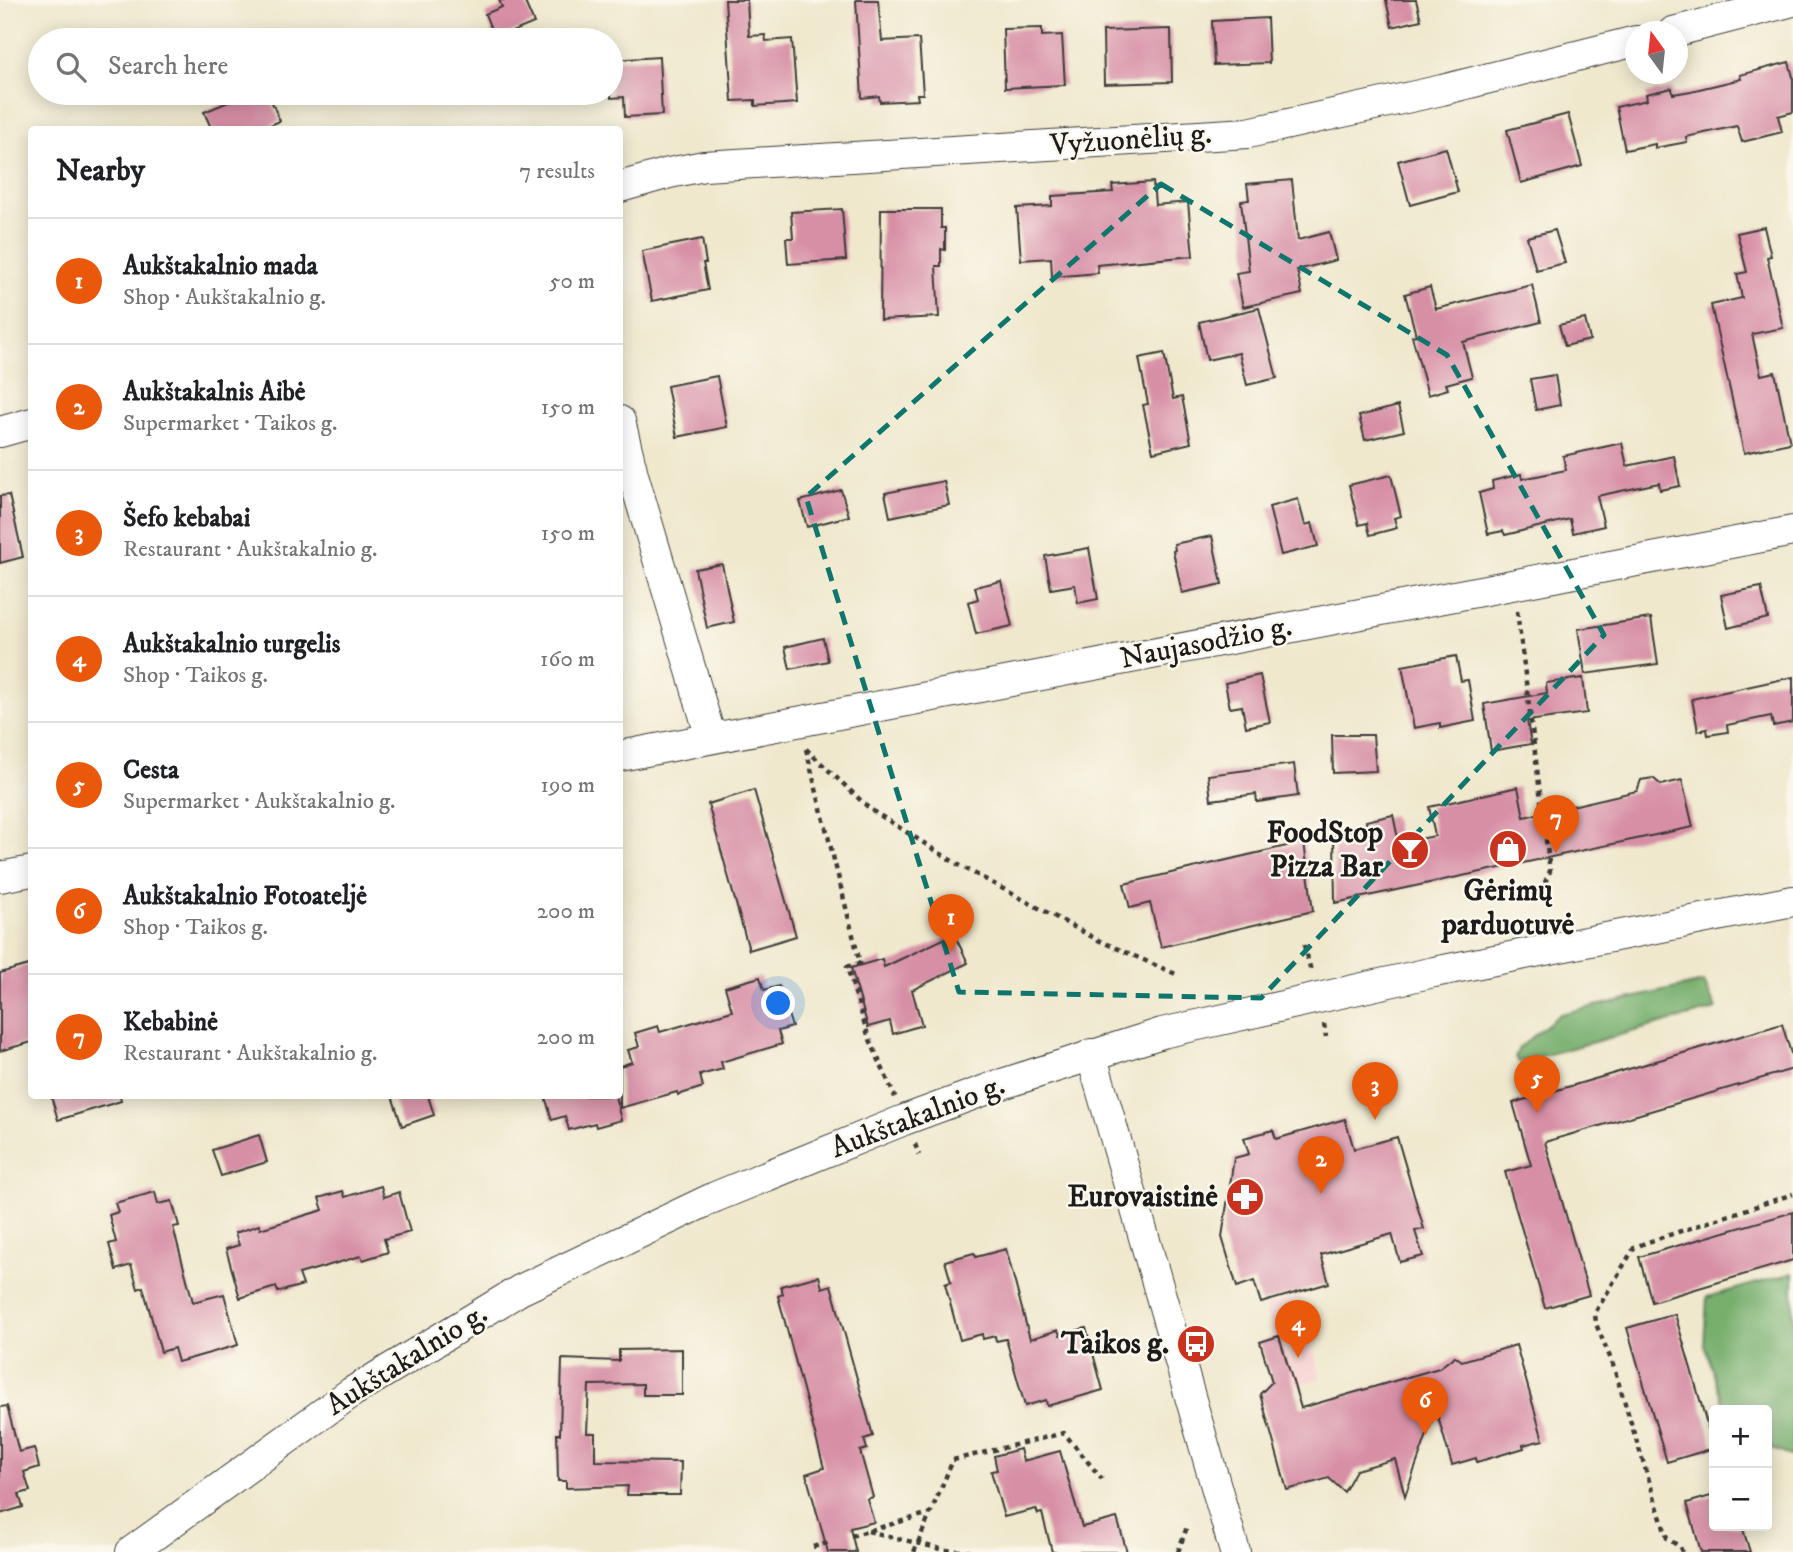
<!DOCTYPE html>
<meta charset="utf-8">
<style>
:root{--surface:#fff;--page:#f6f6f6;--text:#202124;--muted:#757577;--line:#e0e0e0;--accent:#ea580c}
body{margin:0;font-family:"IM FELL DW Pica",serif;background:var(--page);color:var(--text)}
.controls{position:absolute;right:21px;bottom:21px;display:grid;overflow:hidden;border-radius:7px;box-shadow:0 4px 18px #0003}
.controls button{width:63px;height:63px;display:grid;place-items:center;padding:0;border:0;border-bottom:2px solid var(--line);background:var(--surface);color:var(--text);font:35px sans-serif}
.compass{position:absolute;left:1625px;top:21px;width:63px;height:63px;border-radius:50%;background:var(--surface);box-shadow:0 4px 18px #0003;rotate:345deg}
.you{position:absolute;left:779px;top:1004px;width:24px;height:24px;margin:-18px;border:5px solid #fff;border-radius:50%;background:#1a73e8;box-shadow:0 0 0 10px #1a73e833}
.badge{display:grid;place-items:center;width:46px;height:46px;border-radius:50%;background:var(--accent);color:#fff;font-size:23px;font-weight:700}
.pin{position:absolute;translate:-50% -58px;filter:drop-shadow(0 2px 4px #0008)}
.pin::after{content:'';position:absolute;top:37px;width:24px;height:21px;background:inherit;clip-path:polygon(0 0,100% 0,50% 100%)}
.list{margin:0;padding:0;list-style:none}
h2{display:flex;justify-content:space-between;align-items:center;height:91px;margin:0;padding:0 28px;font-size:30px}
h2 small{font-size:23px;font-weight:400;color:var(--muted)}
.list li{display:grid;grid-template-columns:46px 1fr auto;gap:21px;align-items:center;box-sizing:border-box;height:126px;padding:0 28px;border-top:2px solid var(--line)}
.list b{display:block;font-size:26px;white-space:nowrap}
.list p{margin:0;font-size:23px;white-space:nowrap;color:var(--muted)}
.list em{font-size:23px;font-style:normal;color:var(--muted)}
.icon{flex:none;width:38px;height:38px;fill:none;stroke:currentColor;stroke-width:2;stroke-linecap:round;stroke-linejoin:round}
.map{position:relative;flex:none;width:1793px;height:1552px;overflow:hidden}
.search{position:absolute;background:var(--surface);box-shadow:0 4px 18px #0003;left:28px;top:28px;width:595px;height:77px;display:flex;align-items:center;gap:18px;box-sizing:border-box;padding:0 24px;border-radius:38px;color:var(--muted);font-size:26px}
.panel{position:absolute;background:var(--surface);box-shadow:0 4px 18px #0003;left:28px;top:126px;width:595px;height:973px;border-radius:7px}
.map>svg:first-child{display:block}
</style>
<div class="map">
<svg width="1793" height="1552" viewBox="0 0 1793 1552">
<rect width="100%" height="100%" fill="#fbf7ec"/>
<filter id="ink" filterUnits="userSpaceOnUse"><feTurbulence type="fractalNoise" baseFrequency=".0143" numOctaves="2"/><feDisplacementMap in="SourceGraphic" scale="14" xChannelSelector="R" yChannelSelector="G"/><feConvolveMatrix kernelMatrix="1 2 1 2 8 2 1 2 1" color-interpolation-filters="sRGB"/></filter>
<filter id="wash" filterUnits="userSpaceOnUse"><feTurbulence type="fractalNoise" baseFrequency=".00686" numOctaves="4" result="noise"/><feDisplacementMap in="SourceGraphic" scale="28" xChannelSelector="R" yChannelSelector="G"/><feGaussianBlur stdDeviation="1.57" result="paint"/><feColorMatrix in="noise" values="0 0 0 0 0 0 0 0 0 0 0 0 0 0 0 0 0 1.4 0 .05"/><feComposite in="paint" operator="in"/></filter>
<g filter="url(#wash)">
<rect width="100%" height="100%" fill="#efe8cd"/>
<!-- built -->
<polygon fill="#f7cfd0" points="1299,1296 1321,1378 1289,1387 1264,1306"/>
<!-- forest -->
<g fill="#77af6d" stroke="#4a6644" stroke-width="2">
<polygon points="1704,982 1716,1009 1519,1062 1515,1057 1519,1048 1560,1014"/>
<polygon points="1793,1273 1793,1457 1767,1447 1767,1410 1725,1410 1704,1344 1707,1297"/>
</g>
<g id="blocks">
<!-- building -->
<g fill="#d78fa6">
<polygon points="499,0 524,0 534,23 495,39 485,14 502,7"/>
<polygon points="725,0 747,0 749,36 765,35 766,41 792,39 797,103 755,106 755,100 732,101"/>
<polygon points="856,0 878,0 882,41 919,39 923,94 917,94 918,100 880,102 879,96 862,98"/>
<polygon points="1386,0 1416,0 1421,20 1392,27"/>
<polygon points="1267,18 1269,63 1214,65 1212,21"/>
<polygon points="1042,28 1042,36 1062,35 1065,85 1005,88 1003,29"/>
<polygon points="1171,29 1172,82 1104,84 1103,31"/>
<polygon points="659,57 662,115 625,117 624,97 611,98 611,60"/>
<polygon points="1789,62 1793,77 1793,112 1778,116 1782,132 1742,142 1737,126 1686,137 1687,142 1655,148 1655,144 1625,150 1616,107 1647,100 1646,94 1672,88 1673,94 1691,91 1741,79 1740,75"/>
<polygon points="250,93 268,93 280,121 259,130 212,130 204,112"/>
<polygon points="1568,114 1582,166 1521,183 1507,130"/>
<polygon points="1446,148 1458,192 1410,205 1398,161"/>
<polygon points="1292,180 1298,240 1329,232 1336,260 1297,270 1302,294 1243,307 1236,273 1249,271 1241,201 1249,200 1247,184"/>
<polygon points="1153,182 1155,205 1188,202 1193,256 1097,265 1098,273 1052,277 1051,258 1021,260 1017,208 1052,206 1052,196 1113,192 1112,185"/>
<polygon points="842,209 846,260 788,264 786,238 793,238 791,212"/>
<polygon points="881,209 941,209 941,228 945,228 945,250 941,249 941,266 936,266 939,317 880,320"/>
<polygon points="1764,227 1771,256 1767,257 1783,328 1752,334 1761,375 1775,372 1790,443 1744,453 1711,305 1742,298 1737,274 1747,272 1737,233"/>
<polygon points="1555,230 1565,263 1536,270 1527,237"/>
<polygon points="702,239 706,263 703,263 708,290 652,301 642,251"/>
<polygon points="1532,285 1541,322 1463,342 1472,377 1446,384 1448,389 1428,395 1412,336 1416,335 1405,294 1430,287 1436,309"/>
<polygon points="1259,308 1277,378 1247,385 1239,353 1207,360 1199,322"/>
<polygon points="1585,319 1590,340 1565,346 1559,325"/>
<polygon points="1164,353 1173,399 1182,397 1191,443 1153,452 1143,405 1148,404 1139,358"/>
<polygon points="1555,375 1560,405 1536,410 1530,379"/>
<polygon points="717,376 727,427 677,437 667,386"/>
<polygon points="1398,406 1404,431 1365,440 1359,416"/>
<polygon points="1622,443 1627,466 1674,456 1680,486 1660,490 1659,483 1597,496 1604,526 1573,533 1570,519 1505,535 1503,531 1488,534 1479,493 1493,489 1492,481 1521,474 1522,479 1566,470 1563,456"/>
<polygon points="1391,475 1401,516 1394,518 1397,528 1370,535 1367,523 1359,525 1349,485"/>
<polygon points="944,481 949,505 890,517 885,493"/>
<polygon points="841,490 849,516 807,527 800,501"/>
<polygon points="9,495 23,557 0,563 0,496"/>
<polygon points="1298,499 1305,525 1312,523 1318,546 1281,555 1269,507"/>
<polygon points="1212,536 1222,584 1182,593 1173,551 1175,550 1174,544"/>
<polygon points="1089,548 1098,599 1078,603 1075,585 1051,589 1045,556"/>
<polygon points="722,564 734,622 707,628 695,569"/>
<polygon points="1001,581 1012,626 976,634 968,602 978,599 975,587"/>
<polygon points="1761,587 1768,618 1728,628 1721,595"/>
<polygon points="1651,618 1658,664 1585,674 1578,629"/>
<polygon points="823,638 828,661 790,669 785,647"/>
<polygon points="1456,656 1461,681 1468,680 1475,721 1440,728 1440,723 1414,728 1402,666"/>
<polygon points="1260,675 1270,722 1246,727 1242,706 1230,708 1225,683"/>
<polygon points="1793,677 1793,722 1773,726 1771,716 1727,725 1728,732 1708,735 1707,729 1698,731 1692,699"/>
<polygon points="1583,678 1587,713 1527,721 1531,744 1491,751 1484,704 1547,693 1546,683"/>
<polygon points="1332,735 1373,735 1376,771 1333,773"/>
<polygon points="1294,764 1298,796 1257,802 1256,794 1211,800 1208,775"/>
<polygon points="1653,778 1661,785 1682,780 1693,827 1335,903 1334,835 1367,827 1366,821 1393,815 1399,843 1435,836 1429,807 1518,787 1524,817 1637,791 1641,780"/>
<polygon points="754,790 796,936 749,950 708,804"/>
<polygon points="1304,842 1313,911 1161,947 1150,903 1130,908 1124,884"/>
<polygon points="954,934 968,963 912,990 922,1025 893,1034 890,1021 868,1027 851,968 882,959 884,967"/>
<polygon points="32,964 32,1042 0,1051 0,973"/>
<polygon points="760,977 764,990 779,986 792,1027 778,1031 782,1044 721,1062 723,1069 700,1075 703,1087 678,1095 677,1092 620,1108 620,1066 632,1062 628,1050 639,1047 635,1033 658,1026 660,1032 732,1011 725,987"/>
<polygon points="1782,1024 1793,1060 1793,1069 1545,1142 1589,1295 1545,1308 1505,1172 1531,1165 1513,1103"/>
<polygon points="51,1096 120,1096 121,1101 58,1120"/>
<polygon points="392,1096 428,1096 434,1115 402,1126"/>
<polygon points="545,1096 615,1096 621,1120 596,1127 595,1123 569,1130 565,1116 552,1120"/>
<polygon points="1345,1119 1354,1149 1397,1137 1424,1229 1415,1231 1423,1256 1400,1262 1392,1234 1321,1255 1329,1283 1261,1303 1254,1281 1237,1287 1222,1237 1234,1158 1249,1154 1244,1138 1273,1130 1276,1139"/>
<polygon points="259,1135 267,1162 221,1176 212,1150"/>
<polygon points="381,1186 384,1197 399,1192 410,1232 384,1239 388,1252 363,1260 361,1256 299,1274 303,1285 278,1292 276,1287 240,1298 226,1249 239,1245 235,1233 259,1225 260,1229 323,1210 319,1198 343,1191 345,1197"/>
<polygon points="155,1192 158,1204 172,1201 179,1226 173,1227 193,1302 224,1294 238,1345 178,1362 174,1348 161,1352 143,1287 138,1289 131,1265 116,1270 109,1244 116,1242 109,1215 118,1212 115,1203"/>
<polygon points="1793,1212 1793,1260 1652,1302 1639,1257"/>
<polygon points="1006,1249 1030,1339 1058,1330 1060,1335 1086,1328 1103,1390 1047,1406 1046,1400 1025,1406 1006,1339 996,1341 995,1336 983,1339 982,1334 960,1340 945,1284 951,1282 945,1261 974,1253 976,1257"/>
<polygon points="819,1276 822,1288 831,1285 873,1436 864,1439 867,1449 860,1451 873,1497 867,1499 874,1522 850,1528 856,1552 828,1552 806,1474 824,1468 778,1296 783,1294 781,1286"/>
<polygon points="1675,1314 1714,1448 1667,1462 1627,1328"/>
<polygon points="1279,1336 1301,1408 1439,1368 1455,1356 1462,1361 1516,1345 1543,1440 1523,1445 1524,1448 1477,1462 1476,1458 1452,1465 1436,1410 1405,1496 1395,1459 1356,1470 1344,1492 1329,1478 1287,1490 1260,1394 1272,1382 1260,1342"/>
<polygon points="682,1349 682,1395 643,1395 643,1384 589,1385 587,1433 595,1433 595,1461 681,1462 680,1495 627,1495 628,1486 566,1488 566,1481 558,1481 557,1434 560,1434 562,1359 619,1361 619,1350"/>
<polygon points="7,1406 19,1452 34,1448 39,1467 24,1472 30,1491 19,1494 23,1507 0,1514 0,1407"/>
<polygon points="1020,1449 1023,1461 1060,1451 1082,1527 1117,1518 1127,1552 1052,1552 1042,1513 1038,1514 1036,1509 1004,1517 991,1471 997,1470 994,1456"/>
<polygon points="1714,1495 1714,1526 1742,1526 1750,1552 1701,1552 1687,1503"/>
</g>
</g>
</g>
<g filter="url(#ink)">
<use href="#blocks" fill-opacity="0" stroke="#3c3b37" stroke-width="2"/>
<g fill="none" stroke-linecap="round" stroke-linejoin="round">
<defs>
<g id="minor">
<polyline points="1673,32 1793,1"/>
<polyline points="620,187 669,173 704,166 1248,133 1442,90 1636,41"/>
<polyline points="620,421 634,478 711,738"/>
<polyline points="0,432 32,423"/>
<polyline points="620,756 1793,531"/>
<polyline points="0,877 32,871"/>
<polyline points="1091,1054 1235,1552"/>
<polyline points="131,1552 352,1392 520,1290 715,1197 904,1120 999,1085 1162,1033 1434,972 1793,901"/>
</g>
</defs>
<!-- minor casing -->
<use href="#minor" stroke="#3c3b37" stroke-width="32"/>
<!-- path -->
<g stroke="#3c3b37" stroke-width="4.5" stroke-dasharray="5 5" stroke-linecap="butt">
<polyline points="1517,611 1550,871 1542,889"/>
<polyline points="806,749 870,809 957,864 1100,941 1178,975"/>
<polyline points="806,749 860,963 847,967 868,1035 895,1097"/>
<polyline points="1304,945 1311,971"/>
<polyline points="1324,1024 1326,1037"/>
<polyline points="915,1144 919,1155"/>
<polyline points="868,1531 945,1550 973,1552"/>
<polyline points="851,1536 930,1513"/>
<polyline points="813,1547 830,1542"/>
<polyline points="914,1552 953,1460 1064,1433 1102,1479"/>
<polyline points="1178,1552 1188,1524"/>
<polyline points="1682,1552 1680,1547 1667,1538 1612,1362 1596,1324 1595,1313 1634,1248 1645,1243 1793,1194"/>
</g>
<!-- minor -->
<use href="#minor" stroke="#fff" stroke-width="30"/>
</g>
</g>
<!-- marked area -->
<path fill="none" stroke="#0f766e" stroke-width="5" stroke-dasharray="14 9" stroke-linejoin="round" d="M 1161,184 L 1447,355 L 1604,635 L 1261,998 L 959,992 L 806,497 Z"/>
<!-- icons -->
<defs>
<symbol id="shop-disc" viewBox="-11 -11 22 22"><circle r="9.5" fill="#c8321e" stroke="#fbf7ec"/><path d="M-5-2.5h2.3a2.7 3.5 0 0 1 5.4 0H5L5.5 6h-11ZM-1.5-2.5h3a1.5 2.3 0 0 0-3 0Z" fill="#fff"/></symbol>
<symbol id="bar-disc" viewBox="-11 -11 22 22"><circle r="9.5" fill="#c8321e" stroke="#fbf7ec"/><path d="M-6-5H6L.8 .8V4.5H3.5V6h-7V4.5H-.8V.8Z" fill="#fff"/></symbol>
<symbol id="pharmacy-disc" viewBox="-11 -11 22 22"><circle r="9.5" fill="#c8321e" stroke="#fbf7ec"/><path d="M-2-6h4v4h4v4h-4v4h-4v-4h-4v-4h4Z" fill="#fff"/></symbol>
<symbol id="bus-disc" viewBox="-11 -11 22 22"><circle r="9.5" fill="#c8321e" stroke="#fbf7ec"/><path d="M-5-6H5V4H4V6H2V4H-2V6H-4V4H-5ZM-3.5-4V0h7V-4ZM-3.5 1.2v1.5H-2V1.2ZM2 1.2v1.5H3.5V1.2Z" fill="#fff"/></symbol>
</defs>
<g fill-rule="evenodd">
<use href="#shop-disc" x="1486" y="827" width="44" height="44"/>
<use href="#bar-disc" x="1388" y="828" width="44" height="44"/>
<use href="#pharmacy-disc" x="1223" y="1175" width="44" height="44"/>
<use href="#bus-disc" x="1174" y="1322" width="44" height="44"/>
</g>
<g text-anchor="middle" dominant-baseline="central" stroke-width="5" stroke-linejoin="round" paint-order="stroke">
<!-- street labels -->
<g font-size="30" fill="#1c1c1c" stroke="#fbf7ec">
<text transform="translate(1131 140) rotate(-4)">Vyžuonėlių g.</text>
<text transform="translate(1206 643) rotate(-11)">Naujasodžio g.</text>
<text transform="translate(918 1117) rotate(-21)">Aukštakalnio g.</text>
<text transform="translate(407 1360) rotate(-32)">Aukštakalnio g.</text>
</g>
<!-- poi labels -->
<g font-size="30" font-weight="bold" fill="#1c1c1c" stroke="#fbf7ec" text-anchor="end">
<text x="1383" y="833">FoodStop<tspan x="1383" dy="34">Pizza Bar</tspan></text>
<text x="1508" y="891" text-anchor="middle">Gėrimų<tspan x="1508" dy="34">parduotuvė</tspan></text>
<text x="1218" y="1197">Eurovaistinė</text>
<text x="1169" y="1344">Taikos g.</text>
</g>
</g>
</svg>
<div class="controls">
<button>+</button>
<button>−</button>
</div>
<svg class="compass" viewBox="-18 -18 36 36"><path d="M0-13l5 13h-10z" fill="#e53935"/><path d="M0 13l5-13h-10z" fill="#757577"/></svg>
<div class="you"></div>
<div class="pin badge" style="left:951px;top:952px">1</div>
<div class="pin badge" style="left:1321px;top:1194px">2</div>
<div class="pin badge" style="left:1375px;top:1120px">3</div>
<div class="pin badge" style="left:1298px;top:1358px">4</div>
<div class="pin badge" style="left:1537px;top:1113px">5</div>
<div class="pin badge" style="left:1425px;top:1435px">6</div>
<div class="pin badge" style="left:1556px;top:853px">7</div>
<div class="search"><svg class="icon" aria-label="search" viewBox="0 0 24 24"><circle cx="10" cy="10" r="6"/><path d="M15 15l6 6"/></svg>Search here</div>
<section class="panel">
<h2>Nearby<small>7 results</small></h2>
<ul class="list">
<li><span class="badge">1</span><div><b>Aukštakalnio mada</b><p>Shop · Aukštakalnio g.</p></div><em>50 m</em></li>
<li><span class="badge">2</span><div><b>Aukštakalnis Aibė</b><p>Supermarket · Taikos g.</p></div><em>150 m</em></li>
<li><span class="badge">3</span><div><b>Šefo kebabai</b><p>Restaurant · Aukštakalnio g.</p></div><em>150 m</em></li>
<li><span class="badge">4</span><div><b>Aukštakalnio turgelis</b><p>Shop · Taikos g.</p></div><em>160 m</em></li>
<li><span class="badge">5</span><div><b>Cesta</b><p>Supermarket · Aukštakalnio g.</p></div><em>190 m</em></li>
<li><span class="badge">6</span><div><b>Aukštakalnio Fotoateljė</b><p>Shop · Taikos g.</p></div><em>200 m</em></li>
<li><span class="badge">7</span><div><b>Kebabinė</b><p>Restaurant · Aukštakalnio g.</p></div><em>200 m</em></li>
</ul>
</section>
</div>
